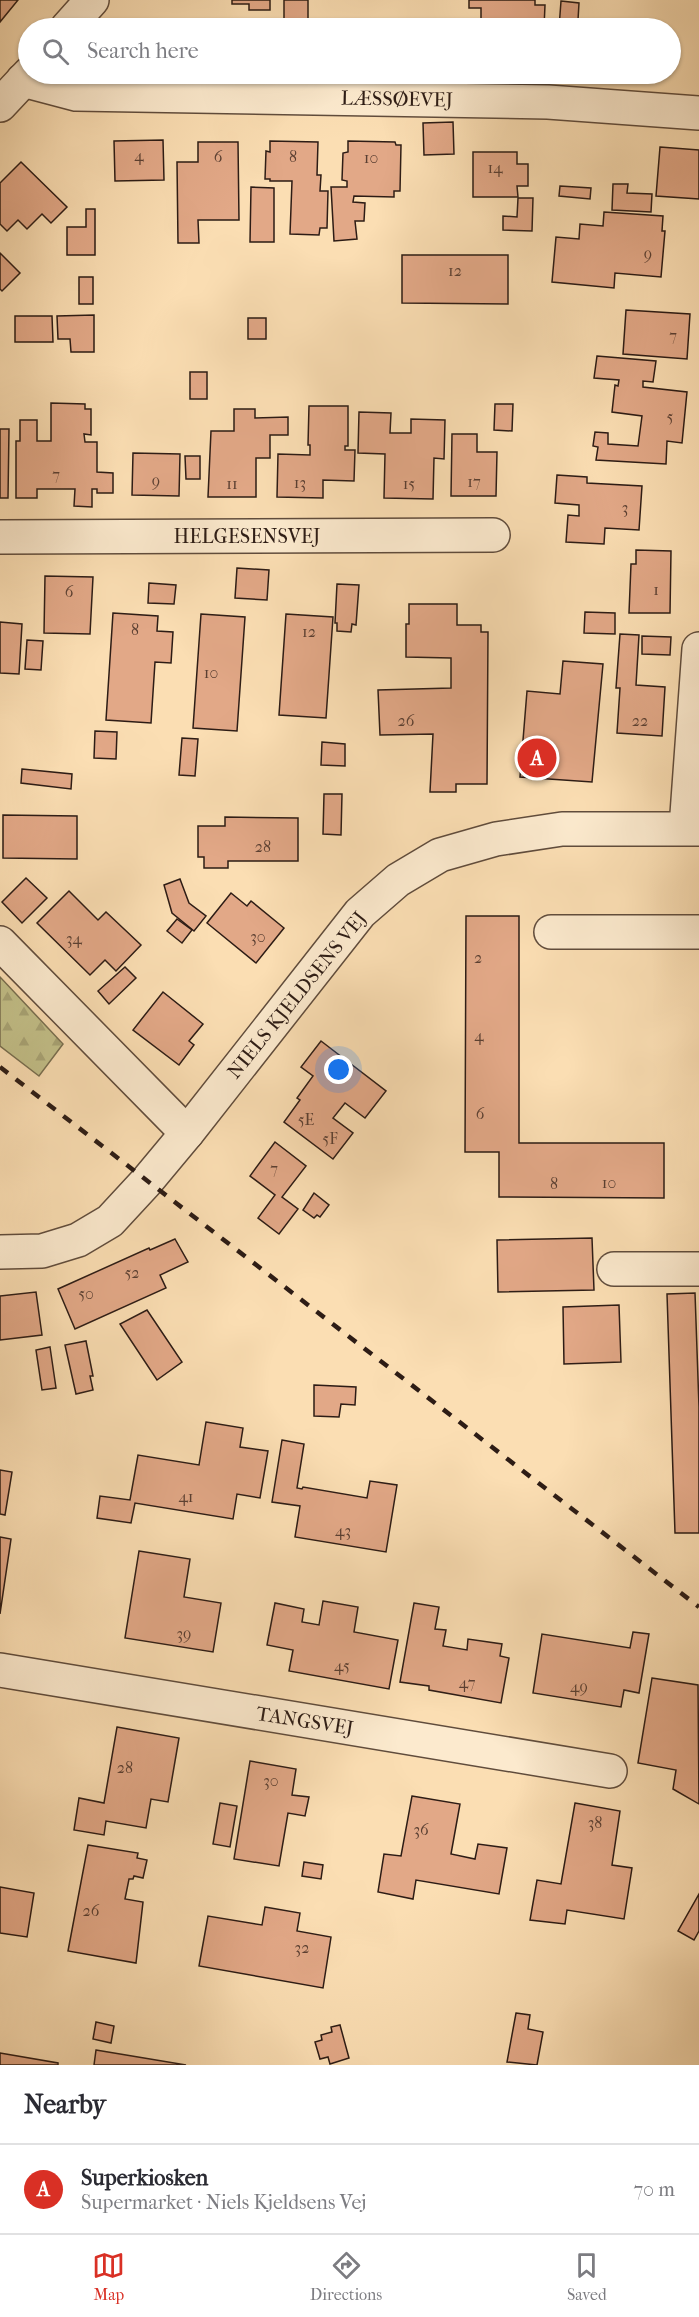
<!DOCTYPE html>
<meta charset="utf-8">
<style>
:root{--surface:#fff;--page:#f7f7f7;--text:#2b2b33;--muted:#7c7c81;--line:#e1e1e2;--accent:#d93025}
body{margin:0;font-family:"IM FELL French Canon",serif;background:var(--page);color:var(--text)}
.you{position:absolute;left:339px;top:1070px;width:21px;height:21px;margin:-15px;border:4px solid #fff;border-radius:50%;background:#1a73e8;box-shadow:0 0 0 9px #1a73e833}
.badge{display:grid;place-items:center;width:39px;height:39px;border-radius:50%;background:var(--accent);color:#fff;font-size:20px;font-weight:700}
.pin{position:absolute;translate:-50% -50%;border:3px solid #fff;box-shadow:0 2px 6px #0006}
.list{margin:0;padding:0;list-style:none}
h2{display:flex;justify-content:space-between;align-items:center;height:78px;margin:0;padding:0 24px;font-size:26px}
h2 small{font-size:20px;font-weight:400;color:var(--muted)}
.list li{display:grid;grid-template-columns:39px 1fr auto;gap:18px;align-items:center;box-sizing:border-box;height:90px;padding:0 24px;border-top:2px solid var(--line)}
.list b{display:block;font-size:22px;white-space:nowrap}
.list p{margin:0;font-size:20px;white-space:nowrap;color:var(--muted)}
.list em{font-size:20px;font-style:normal;color:var(--muted)}
.icon{flex:none;width:33px;height:33px;fill:none;stroke:currentColor;stroke-width:2;stroke-linecap:round;stroke-linejoin:round}
.map{position:relative;flex:none;width:699px;height:2065px;overflow:hidden}
.search{position:absolute;background:var(--surface);box-shadow:0 2px 4px #0004;left:18px;right:18px;top:18px;height:66px;display:flex;align-items:center;gap:15px;box-sizing:border-box;padding:0 21px;border-radius:33px;color:var(--muted);font-size:22px}
.sheet{height:168px;background:var(--surface)}
nav{display:flex;justify-content:space-around;align-items:center;box-sizing:border-box;height:84px;border-top:2px solid var(--line);background:var(--surface);font-size:16px;color:var(--muted)}
nav a{display:grid;justify-items:center;gap:3px}
nav .on{color:var(--accent)}
.map>svg:first-child{display:block}
</style>
<div class="map">
<svg width="699" height="2065" viewBox="0 0 699 2065">
<defs>
<pattern id="forest-firs" width="22" height="20" patternUnits="userSpaceOnUse" patternTransform="scale(1.5)"><rect width="22" height="20" fill="#c3c089"/><path d="M5 1l3.5 6h-7zM16 11l3.5 6h-7z" fill="#a8a475"/></pattern>
</defs>
<rect width="100%" height="100%" fill="#fbdeb3"/>
<filter id="stains"><feTurbulence type="fractalNoise" baseFrequency=".00333" numOctaves="4"/><feColorMatrix values="0 0 0 0 .2 0 0 0 0 .09 0 0 0 0 .02 0 0 0 .5 -.17"/></filter>
<radialGradient id="worn" r=".72"><stop offset=".6" stop-color="#630" stop-opacity="0"/><stop offset="1" stop-color="#630" stop-opacity=".3"/></radialGradient>
<!-- forest -->
<polygon fill="url(#forest-firs)" stroke="#786e4f" stroke-width="1.5" points="0,977 63,1044 39,1076 0,1046"/>
<!-- building -->
<g fill="#e2a887" stroke="#2d1c15" stroke-width="1.5">
<polygon points="0,0 18,0 0,22"/>
<polygon points="232,0 270,0 270,10 249,10 249,4 232,4"/>
<polygon points="284,0 308,0 308,20 334,20 333,28 284,28"/>
<polygon points="469,0 535,0 535,5 545,5 544,28 481,28 481,8 469,8"/>
<polygon points="561,1 579,3 578,20 648,25 648,28 559,28"/>
<polygon points="348,19 396,20 396,28 348,28"/>
<polygon points="457,19 457,28 408,28 408,20"/>
<polygon points="453,122 454,154 424,155 423,123"/>
<polygon points="163,140 164,180 115,181 114,141"/>
<polygon points="270,141 318,142 317,175 321,175 320,191 328,191 327,228 320,228 319,235 290,234 292,181 270,181 270,179 265,179 266,151 270,152"/>
<polygon points="348,141 395,142 396,145 401,145 400,191 394,191 394,197 354,196 353,202 365,203 364,221 355,221 357,239 334,241 331,187 347,187 347,181 342,180 343,153 348,152"/>
<polygon points="198,142 238,142 239,220 198,220 199,243 178,243 177,162 198,162"/>
<polygon points="660,147 699,150 699,199 656,196"/>
<polygon points="473,152 517,152 517,164 528,164 528,186 517,186 518,197 473,197"/>
<polygon points="21,162 67,207 51,223 42,214 27,229 18,220 7,231 0,224 0,183"/>
<polygon points="613,184 628,184 627,193 652,194 651,212 612,210"/>
<polygon points="560,186 591,188 590,199 559,196"/>
<polygon points="251,187 274,188 274,242 250,242"/>
<polygon points="518,198 533,198 532,231 503,230 503,216 517,217"/>
<polygon points="86,209 95,209 95,255 67,255 67,227 86,227"/>
<polygon points="604,212 663,216 662,231 665,231 661,277 615,273 614,288 552,282 556,237 579,239 580,224 603,226"/>
<polygon points="0,253 20,273 2,291 0,289"/>
<polygon points="402,255 508,255 508,304 402,303"/>
<rect x="79" y="277" width="14" height="27"/>
<polygon points="626,310 690,314 687,359 623,354"/>
<polygon points="94,315 94,352 71,352 70,339 58,339 57,316"/>
<polygon points="15,316 52,316 53,342 15,342"/>
<rect x="248" y="318" width="18" height="21"/>
<polygon points="597,356 656,361 653,382 643,381 643,387 687,392 682,443 667,441 666,464 596,460 598,447 593,446 595,432 608,433 608,444 638,446 642,416 612,412 615,385 618,386 619,380 594,378"/>
<rect x="190" y="372" width="17" height="27"/>
<polygon points="51,403 85,404 85,409 91,409 91,435 84,434 85,442 97,442 97,472 113,473 113,493 97,493 97,489 92,489 92,507 74,506 75,489 37,489 37,498 16,498 16,441 20,441 20,420 37,420 37,441 51,441"/>
<polygon points="495,404 513,404 512,431 494,430"/>
<polygon points="309,406 348,406 348,446 345,446 345,450 355,450 354,481 323,480 323,498 277,497 278,454 310,455 310,445 308,445"/>
<polygon points="234,409 255,409 255,418 288,417 288,435 270,435 270,458 256,458 256,497 208,497 211,431 234,431"/>
<polygon points="359,412 391,413 390,433 411,433 411,419 445,420 444,459 434,458 433,499 384,498 385,454 358,453"/>
<polygon points="0,429 9,429 8,498 0,498"/>
<polygon points="452,434 477,434 477,452 497,452 496,496 451,496"/>
<polygon points="133,453 180,454 179,496 132,495"/>
<polygon points="185,456 200,456 200,479 186,479"/>
<polygon points="557,475 587,477 587,483 642,486 639,530 605,528 604,544 566,542 568,515 579,516 579,505 555,503"/>
<polygon points="636,550 671,551 670,613 629,613 631,564 636,564"/>
<polygon points="237,568 269,570 267,600 235,598"/>
<polygon points="45,576 93,577 90,634 44,633"/>
<polygon points="149,583 176,585 174,604 148,603"/>
<polygon points="337,584 359,585 356,625 352,624 351,632 337,631 337,623 335,623"/>
<polygon points="409,604 457,604 457,625 481,625 481,632 488,632 487,784 456,784 456,792 430,792 433,734 380,735 378,690 451,688 451,658 406,657 406,624 409,624"/>
<polygon points="585,612 615,613 615,634 584,633"/>
<polygon points="113,613 158,616 157,631 173,632 171,663 155,662 151,723 106,720"/>
<polygon points="201,614 245,617 237,731 193,728"/>
<polygon points="286,614 333,617 326,718 279,715"/>
<polygon points="0,622 22,624 19,674 0,673"/>
<polygon points="620,634 639,635 636,685 665,687 662,736 617,733 620,688 616,688"/>
<polygon points="642,636 671,637 670,655 642,654"/>
<polygon points="27,640 43,641 41,670 25,669"/>
<polygon points="563,661 603,664 592,782 520,777 527,691 560,694"/>
<polygon points="95,731 117,732 116,759 94,758"/>
<polygon points="182,738 198,739 195,776 179,775"/>
<polygon points="322,742 345,744 345,766 321,765"/>
<polygon points="22,769 72,774 71,789 21,783"/>
<polygon points="324,794 342,794 341,835 323,834"/>
<polygon points="3,815 77,816 77,859 3,858"/>
<polygon points="225,817 298,818 298,861 228,861 228,868 204,868 204,857 198,857 198,826 225,826"/>
<polygon points="26,878 47,898 22,923 2,902"/>
<polygon points="180,879 189,903 206,916 194,931 172,913 164,885"/>
<polygon points="69,891 98,920 106,912 141,945 116,971 105,960 90,975 37,923"/>
<polygon points="231,893 247,906 251,901 284,928 256,963 207,923"/>
<polygon points="466,916 519,916 519,1143 664,1143 664,1198 499,1197 499,1152 465,1152"/>
<polygon points="177,919 192,930 182,943 167,931"/>
<polygon points="125,967 136,978 109,1004 98,991"/>
<polygon points="163,992 203,1024 189,1041 194,1045 179,1065 133,1030"/>
<polygon points="321,1041 386,1091 365,1118 345,1103 333,1118 353,1133 333,1159 284,1122 300,1100 297,1098 313,1076 301,1067"/>
<polygon points="275,1142 306,1166 282,1197 298,1209 279,1234 258,1218 275,1195 250,1176"/>
<polygon points="314,1193 329,1205 320,1217 317,1215 314,1218 303,1210"/>
<polygon points="592,1238 594,1290 498,1292 497,1240"/>
<polygon points="175,1239 188,1262 160,1275 166,1288 75,1329 58,1289 149,1248 150,1250"/>
<polygon points="36,1292 42,1335 0,1340 0,1296"/>
<polygon points="695,1293 699,1407 699,1533 675,1533 667,1294"/>
<polygon points="619,1305 621,1362 564,1364 563,1307"/>
<polygon points="147,1310 182,1362 157,1380 120,1324"/>
<polygon points="86,1341 93,1376 90,1376 93,1390 76,1394 65,1345"/>
<polygon points="50,1347 56,1388 42,1390 36,1350"/>
<polygon points="314,1385 356,1387 355,1405 341,1404 339,1417 314,1416"/>
<polygon points="206,1422 243,1428 240,1447 268,1451 260,1498 237,1494 233,1519 135,1503 131,1523 97,1518 100,1496 130,1500 138,1455 199,1465"/>
<polygon points="282,1440 304,1444 297,1488 302,1489 303,1487 367,1498 370,1481 397,1485 386,1552 295,1537 300,1506 272,1502"/>
<polygon points="0,1470 12,1472 5,1515 0,1514"/>
<polygon points="0,1537 11,1539 0,1614"/>
<polygon points="139,1551 190,1559 184,1597 221,1603 213,1652 125,1638"/>
<polygon points="323,1601 358,1607 354,1632 398,1640 389,1689 289,1671 293,1650 267,1645 275,1603 304,1609 302,1622 319,1625"/>
<polygon points="414,1603 439,1607 435,1629 446,1630 443,1646 467,1650 468,1639 502,1644 500,1656 509,1658 501,1703 429,1690 429,1686 400,1682"/>
<polygon points="633,1632 649,1634 639,1693 624,1690 621,1707 533,1693 542,1634 630,1648"/>
<polygon points="652,1678 698,1685 699,1804 673,1789 676,1770 638,1763"/>
<polygon points="117,1727 179,1738 168,1802 151,1799 146,1828 106,1821 104,1835 74,1830 79,1798 104,1803"/>
<polygon points="250,1761 296,1769 292,1795 309,1797 305,1816 288,1813 279,1866 234,1859"/>
<polygon points="412,1796 460,1804 451,1854 475,1859 478,1844 507,1848 499,1894 416,1880 413,1899 378,1892 384,1854 401,1856"/>
<polygon points="220,1803 237,1806 230,1847 213,1844"/>
<polygon points="575,1803 620,1811 612,1865 632,1868 624,1919 567,1910 565,1924 530,1920 537,1880 561,1884"/>
<polygon points="88,1845 138,1853 137,1858 147,1860 143,1878 134,1876 133,1879 129,1879 125,1899 143,1902 136,1963 68,1951"/>
<polygon points="304,1862 323,1865 321,1879 302,1876"/>
<polygon points="0,1887 34,1893 27,1937 0,1933"/>
<polygon points="699,1894 699,1931 694,1940 678,1931"/>
<polygon points="265,1907 300,1913 297,1931 331,1937 323,1988 199,1966 208,1916 262,1925"/>
<polygon points="516,2013 530,2015 528,2029 543,2032 537,2065 507,2062"/>
<polygon points="96,2022 114,2026 111,2043 93,2039"/>
<polygon points="340,2025 349,2058 330,2064 328,2057 320,2059 315,2042 322,2040 321,2035 332,2032 331,2027"/>
<polygon points="96,2050 186,2065 94,2065"/>
<polygon points="0,2053 58,2063 58,2065 0,2065"/>
</g>
<g fill="none" stroke-linecap="round" stroke-linejoin="round">
<defs>
<g id="minor">
<polyline points="67,28 92,0"/>
<polyline points="23,80 76,94 548,102 699,113"/>
<polyline points="0,105 29,74"/>
<polyline points="0,537 493,535"/>
<polyline points="686,828 699,649"/>
<polyline points="551,932 699,932"/>
<polyline points="0,943 187,1133"/>
<polyline points="614,1269 699,1269"/>
<polyline points="0,1670 610,1771"/>
</g>
<polyline id="tertiary" points="0,1252 42,1251 78,1240 110,1221 147,1181 187,1133 360,913 398,880 440,855 496,839 562,829 699,829"/>
</defs>
<!-- minor casing -->
<use href="#minor" stroke="#604c3c" stroke-width="36"/>
<!-- tertiary casing -->
<use href="#tertiary" stroke="#604c3c" stroke-width="36"/>
<!-- minor -->
<use href="#minor" stroke="#fceace" stroke-width="33"/>
<!-- tertiary -->
<use href="#tertiary" stroke="#fceace" stroke-width="33"/>
<!-- rail -->
<polyline stroke="#2d1c15" stroke-width="4.5" stroke-dasharray="10 10" stroke-linecap="butt" points="0,1067 699,1607"/>
</g>
<g text-anchor="middle" dominant-baseline="central" stroke-width="4.5" stroke-linejoin="round" paint-order="stroke">
<!-- number labels -->
<g font-size="16" fill="#5a3f32">
<text x="139" y="155">4</text>
<text x="218" y="156">6</text>
<text x="293" y="156">8</text>
<text x="371" y="157">10</text>
<text x="495" y="167">14</text>
<text x="648" y="253">9</text>
<text x="455" y="270">12</text>
<text x="673" y="335">7</text>
<text x="670" y="416">5</text>
<text x="56" y="474">7</text>
<text x="156" y="480">9</text>
<text x="474" y="481">17</text>
<text x="300" y="482">13</text>
<text x="232" y="483">11</text>
<text x="409" y="483">15</text>
<text x="625" y="507">3</text>
<text x="656" y="589">1</text>
<text x="69" y="591">6</text>
<text x="135" y="629">8</text>
<text x="309" y="631">12</text>
<text x="211" y="672">10</text>
<text x="406" y="720">26</text>
<text x="640" y="720">22</text>
<text x="263" y="846">28</text>
<text x="258" y="936">30</text>
<text x="74" y="938">34</text>
<text x="478" y="957">2</text>
<text x="479" y="1035">4</text>
<text x="480" y="1113">6</text>
<text x="306" y="1119">5E</text>
<text x="330" y="1138">5F</text>
<text x="274" y="1168">7</text>
<text x="609" y="1182">10</text>
<text x="554" y="1183">8</text>
<text x="132" y="1272">52</text>
<text x="86" y="1293">50</text>
<text x="186" y="1496">41</text>
<text x="343" y="1530">43</text>
<text x="184" y="1633">39</text>
<text x="342" y="1665">45</text>
<text x="467" y="1682">47</text>
<text x="579" y="1686">49</text>
<text x="125" y="1767">28</text>
<text x="271" y="1780">30</text>
<text x="595" y="1822">38</text>
<text x="421" y="1829">36</text>
<text x="91" y="1910">26</text>
<text x="302" y="1947">32</text>
</g>
<!-- street labels -->
<g font-size="20" fill="#2d1c15" stroke="#fceace">
<text transform="translate(397 99) rotate(1)">LÆSSØEVEJ</text>
<text x="247" y="536">HELGESENSVEJ</text>
<text transform="translate(297 995) rotate(-51)">NIELS KJELDSENS VEJ</text>
<text transform="translate(305 1721) rotate(9)">TANGSVEJ</text>
</g>
</g>
<rect width="100%" height="100%" filter="url(#stains)"/>
<rect width="100%" height="100%" fill="url(#worn)"/>
</svg>
<div class="you"></div>
<div class="pin badge" style="left:537px;top:758px">A</div>
<div class="search"><svg class="icon" aria-label="search" viewBox="0 0 24 24"><circle cx="10" cy="10" r="6"/><path d="M15 15l6 6"/></svg>Search here</div>
</div>
<section class="sheet">
<h2>Nearby<small></small></h2>
<ul class="list">
<li><span class="badge">A</span><div><b>Superkiosken</b><p>Supermarket · Niels Kjeldsens Vej</p></div><em>70 m</em></li>
</ul>
</section>
<nav>
<a class="on"><svg class="icon" aria-label="map" viewBox="0 0 24 24"><path d="M3 6l6-2 6 2 6-2v14l-6 2-6-2-6 2zM9 4v14M15 6v14"/></svg>Map</a>
<a><svg class="icon" aria-label="directions" viewBox="0 0 24 24"><path d="M12 3l9 9-9 9-9-9zM9 14v-3h6M13 9l2 2-2 2"/></svg>Directions</a>
<a><svg class="icon" aria-label="saved" viewBox="0 0 24 24"><path d="M7 4h10v16l-5-4-5 4z"/></svg>Saved</a>
</nav>
